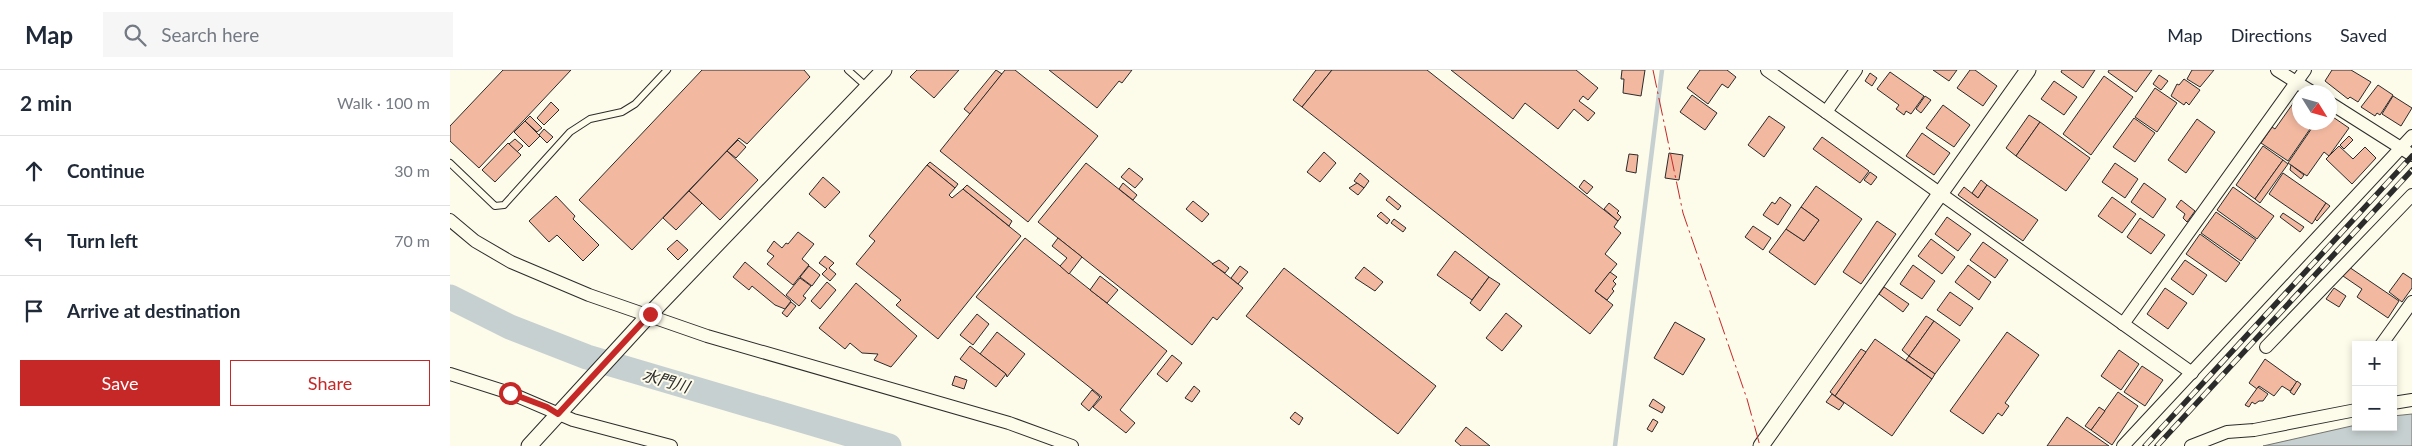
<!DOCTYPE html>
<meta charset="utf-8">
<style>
:root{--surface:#fff;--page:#f6f6f7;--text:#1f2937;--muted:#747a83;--line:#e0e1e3;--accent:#c62828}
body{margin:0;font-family:Lato,"Noto Sans JP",sans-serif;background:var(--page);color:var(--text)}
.controls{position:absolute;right:15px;bottom:15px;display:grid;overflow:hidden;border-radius:0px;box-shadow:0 2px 8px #0003}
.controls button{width:45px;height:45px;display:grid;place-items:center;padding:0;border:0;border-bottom:1px solid var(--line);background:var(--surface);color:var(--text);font:25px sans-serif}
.compass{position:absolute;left:1842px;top:15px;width:45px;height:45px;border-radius:50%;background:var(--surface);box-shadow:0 2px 8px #0003;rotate:127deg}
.stop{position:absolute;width:15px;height:15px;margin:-11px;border:4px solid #c62828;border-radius:50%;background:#fff}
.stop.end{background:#c62828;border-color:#fff;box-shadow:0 1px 5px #0008}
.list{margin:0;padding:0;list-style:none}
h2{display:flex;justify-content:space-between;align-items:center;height:65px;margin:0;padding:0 20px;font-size:21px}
h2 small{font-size:16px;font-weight:400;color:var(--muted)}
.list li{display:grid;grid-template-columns:32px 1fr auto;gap:15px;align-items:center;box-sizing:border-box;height:70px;padding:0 20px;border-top:1px solid var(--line)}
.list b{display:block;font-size:19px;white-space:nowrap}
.list em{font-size:16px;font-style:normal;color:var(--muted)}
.actions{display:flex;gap:10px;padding:15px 20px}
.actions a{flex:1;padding:11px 0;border:1px solid var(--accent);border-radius:0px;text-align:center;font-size:18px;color:var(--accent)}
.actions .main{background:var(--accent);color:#fff}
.icon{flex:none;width:28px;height:28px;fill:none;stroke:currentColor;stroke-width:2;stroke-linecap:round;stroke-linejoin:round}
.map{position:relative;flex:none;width:1962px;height:376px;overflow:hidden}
header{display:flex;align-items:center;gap:30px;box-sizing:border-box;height:70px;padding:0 25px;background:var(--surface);border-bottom:1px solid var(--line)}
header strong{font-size:24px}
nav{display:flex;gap:28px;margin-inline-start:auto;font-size:18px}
.search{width:350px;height:45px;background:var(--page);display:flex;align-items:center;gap:12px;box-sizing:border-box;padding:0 18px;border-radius:0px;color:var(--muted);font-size:19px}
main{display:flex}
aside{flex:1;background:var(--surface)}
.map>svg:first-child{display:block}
</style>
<header>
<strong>Map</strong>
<div class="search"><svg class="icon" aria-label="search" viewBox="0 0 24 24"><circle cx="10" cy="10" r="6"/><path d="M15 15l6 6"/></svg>Search here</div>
<nav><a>Map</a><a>Directions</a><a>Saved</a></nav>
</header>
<main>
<aside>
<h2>2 min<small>Walk · 100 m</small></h2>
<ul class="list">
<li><svg class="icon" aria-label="ahead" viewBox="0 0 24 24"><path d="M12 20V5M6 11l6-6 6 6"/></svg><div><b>Continue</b></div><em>30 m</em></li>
<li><svg class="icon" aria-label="left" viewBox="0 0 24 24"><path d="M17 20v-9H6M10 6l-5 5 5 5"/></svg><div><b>Turn left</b></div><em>70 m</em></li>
<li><svg class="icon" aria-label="arrive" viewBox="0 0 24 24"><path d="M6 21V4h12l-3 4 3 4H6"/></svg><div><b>Arrive at destination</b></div></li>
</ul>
<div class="actions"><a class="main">Save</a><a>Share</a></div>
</aside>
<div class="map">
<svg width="1962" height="376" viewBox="0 0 1962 376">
<rect width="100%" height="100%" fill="#fdfbea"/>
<!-- water -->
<polygon fill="#c7d0d0" stroke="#74746e" points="1962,344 1962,376 1813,376 1906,355 1906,357 1943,357 1943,346"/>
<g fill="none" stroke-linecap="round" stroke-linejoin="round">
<!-- stream -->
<polyline stroke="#c7d0d0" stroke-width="4.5" points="1165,376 1212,0"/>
<!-- river -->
<polyline stroke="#c7d0d0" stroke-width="25" points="0,227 60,257 137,287 439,376"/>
</g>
<!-- building -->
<g fill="#f2b8a0" stroke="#2b2b2b">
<polygon points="53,0 121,0 29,98 0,71 0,56"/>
<polygon points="252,0 354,0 360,7 297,74 289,68 182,180 129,130"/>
<polygon points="467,0 509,0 484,28 460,7"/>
<polygon points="546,0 552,4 520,44 514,39"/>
<polygon points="555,0 565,0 648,66 578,152 490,81"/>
<polygon points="599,0 682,0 672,13 669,11 647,38"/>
<polygon points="866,0 882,0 852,37 843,30"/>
<polygon points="882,0 977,0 1168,151 1164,157 1171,163 1155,184 1167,194 1145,221 1163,235 1140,264 852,37"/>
<polygon points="1001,0 1126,0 1148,18 1138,30 1133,26 1129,31 1145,43 1138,51 1124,39 1108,59 1075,33 1063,49"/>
<polygon points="1172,0 1195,0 1191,26 1173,23 1174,9 1171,9"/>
<polygon points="1250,0 1277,0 1286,7 1278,18 1272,14 1258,34 1237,18"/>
<polygon points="1483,0 1507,0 1499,11"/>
<polygon points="1520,0 1525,0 1547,16 1533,36 1507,18"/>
<polygon points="1612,0 1645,0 1633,18 1611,2"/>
<polygon points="1659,0 1702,0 1686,22 1658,2"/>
<polygon points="1742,0 1764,0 1750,17 1737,9"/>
<polygon points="1882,0 1901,0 1921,12 1908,32 1900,27 1898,29 1875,11"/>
<polygon points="1440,2 1474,26 1461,44 1456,41 1454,45 1446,39 1449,35 1427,19"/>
<polygon points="1420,3 1427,8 1422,16 1415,11"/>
<polygon points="1709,5 1718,11 1711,20 1703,14"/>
<polygon points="1654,6 1683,27 1641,85 1613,64"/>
<polygon points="1734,9 1750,20 1739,35 1736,32 1734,35 1721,26 1727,14 1729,15"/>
<polygon points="1604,11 1627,27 1614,45 1591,29"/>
<polygon points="1928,15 1943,25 1930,45 1927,43 1925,46 1911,37"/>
<polygon points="1705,18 1727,33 1707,62 1685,47"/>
<polygon points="1242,25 1267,43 1255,60 1230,42"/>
<polygon points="1849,25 1850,52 1857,52 1855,56 1860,59 1838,91 1811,73 1822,57 1825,59"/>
<polygon points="1475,26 1481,30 1471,43 1466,39"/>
<polygon points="1943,26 1962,38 1951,56 1932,44"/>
<polygon points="101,32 109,40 94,55 87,48"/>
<polygon points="1493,35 1520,55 1504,77 1476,58"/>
<polygon points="1579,45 1590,52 1566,86 1556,78"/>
<polygon points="1880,45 1899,58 1879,86 1874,82 1857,106 1838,93 1866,52 1880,52"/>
<polygon points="80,46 92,58 87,62 75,51"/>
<polygon points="1319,46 1335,57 1314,87 1298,75"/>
<polygon points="1684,48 1705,63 1685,92 1663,77"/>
<polygon points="1747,49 1765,62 1736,103 1718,90"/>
<polygon points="75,51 90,66 79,77 64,62"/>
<polygon points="1590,52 1640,88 1616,121 1566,86"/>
<polygon points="94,59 103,67 97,73 89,65"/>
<polygon points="1472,63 1500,83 1484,105 1456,86"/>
<polygon points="1899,66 1903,70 1894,79 1890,75"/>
<polygon points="1372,67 1419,101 1410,113 1363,79"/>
<polygon points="65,69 73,76 67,82 59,74"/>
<polygon points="288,70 296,77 286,88 277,81"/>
<polygon points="58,73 71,85 45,112 32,100"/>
<polygon points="1813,76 1833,90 1805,129 1786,115"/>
<polygon points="1889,76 1903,89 1915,77 1926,88 1902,114 1876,89"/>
<polygon points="277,81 308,110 270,150 239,121"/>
<polygon points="874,82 886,93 870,112 857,102"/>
<polygon points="1219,83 1233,85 1229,110 1215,108"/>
<polygon points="1179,84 1188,85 1186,103 1176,101"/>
<polygon points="1833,90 1838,94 1810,133 1805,129"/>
<polygon points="480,92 508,114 505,118 477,95"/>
<polygon points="636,93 793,218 767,250 763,247 742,275 588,152"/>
<polygon points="1665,93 1688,109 1675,128 1652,112"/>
<polygon points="477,95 505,118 499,125 502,128 513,119 571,166 488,269 446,235 451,230 406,194 425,171 419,166"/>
<polygon points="1841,95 1854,105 1851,109 1840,100"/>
<polygon points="679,98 693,109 685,118 671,107"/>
<polygon points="1420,102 1427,107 1421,115 1414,110"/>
<polygon points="910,103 919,111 914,118 904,111"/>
<polygon points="1833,103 1876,133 1862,154 1819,124"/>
<polygon points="373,107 390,122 375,138 359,124"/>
<polygon points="1134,110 1143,117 1137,124 1129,117"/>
<polygon points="1531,110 1537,115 1528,128 1522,123"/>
<polygon points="673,113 687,125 683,130 669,119"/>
<polygon points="907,113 914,118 908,125 899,118"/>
<polygon points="1694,113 1716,129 1703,148 1681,132"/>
<polygon points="517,115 562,151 559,156 513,119"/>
<polygon points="1537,115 1588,150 1573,171 1508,125 1514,117 1528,128"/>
<polygon points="1366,116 1412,149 1365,215 1319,182 1336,159 1354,171 1369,150 1351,137"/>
<polygon points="1783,117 1824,146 1807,169 1767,140"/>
<polygon points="239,121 252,133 226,160 213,148"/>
<polygon points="106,126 125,146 123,149 149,175 133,191 107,165 99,172 79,151"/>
<polygon points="939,126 951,136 948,140 936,130"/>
<polygon points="1330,127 1341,135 1328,155 1313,145 1322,132 1325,134"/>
<polygon points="1662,127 1686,144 1672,163 1648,146"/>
<polygon points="1731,130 1745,141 1737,152 1733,148 1735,144 1726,137"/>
<polygon points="743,131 759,144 752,152 736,139"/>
<polygon points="1159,133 1169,141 1167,143 1171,147 1168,151 1154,139"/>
<polygon points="1876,133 1880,136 1867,151 1865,149"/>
<polygon points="1351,137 1369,150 1354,171 1336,159"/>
<polygon points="931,142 940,150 937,154 927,146"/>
<polygon points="1766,142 1806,170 1791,191 1751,163"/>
<polygon points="1833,143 1854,157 1850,162 1830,147"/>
<polygon points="1497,147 1521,164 1508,181 1485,164"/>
<polygon points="1690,148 1715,165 1701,184 1677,167"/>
<polygon points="944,149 956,158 953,162 941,153"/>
<polygon points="1427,151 1446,164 1411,214 1393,202"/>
<polygon points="1303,156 1321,168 1313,180 1295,167"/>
<polygon points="348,162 364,174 352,189 359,195 343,215 317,194 324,186 317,181 324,171 332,178 336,173 338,174"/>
<polygon points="1750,164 1790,193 1776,212 1736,184"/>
<polygon points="575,168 717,281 670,340 685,353 676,363 643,337 652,327 526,227"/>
<polygon points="608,168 632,187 619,204 610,196 617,188 602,176"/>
<polygon points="1481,169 1505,187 1492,204 1468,186"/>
<polygon points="227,170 238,180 228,190 217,179"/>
<polygon points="1533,172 1558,190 1545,208 1520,190"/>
<polygon points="1005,181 1039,207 1022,230 987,205"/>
<polygon points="375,186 384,193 379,198 386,204 380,211 372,204 377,199 369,193"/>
<polygon points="769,190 779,198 775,203 762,194"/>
<polygon points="1735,190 1757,205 1743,225 1721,209"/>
<polygon points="295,192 341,231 335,239 325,235 302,216 299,220 283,207"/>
<polygon points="1463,195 1485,211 1472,229 1450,214"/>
<polygon points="1518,195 1541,212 1529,230 1505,212"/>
<polygon points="359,196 370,205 362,216 350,207"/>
<polygon points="790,196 798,202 788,214 781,208"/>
<polygon points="914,197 933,212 925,221 905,208"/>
<polygon points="1899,197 1949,231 1938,248 1907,227 1912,219 1893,206"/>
<polygon points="834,198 986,316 948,364 796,246"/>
<polygon points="1160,202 1167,207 1163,211 1166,214 1162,219 1164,221 1157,230 1145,221"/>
<polygon points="1953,203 1962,209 1962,218 1952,232 1939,222"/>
<polygon points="650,206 668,220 657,233 640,220"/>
<polygon points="1039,207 1050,214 1030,241 1020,233"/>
<polygon points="350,208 361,216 353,226 356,228 349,236 336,225"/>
<polygon points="377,212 386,220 370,239 361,231"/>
<polygon points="406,213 467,266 441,297 424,290 428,284 412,283 400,273 395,279 369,258"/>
<polygon points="1434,217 1459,234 1453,242 1429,224"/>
<polygon points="1715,218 1737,233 1718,259 1697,244"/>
<polygon points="1884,218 1896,226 1889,237 1876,229"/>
<polygon points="1500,222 1523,238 1510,256 1487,240"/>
<polygon points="341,232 346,236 337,247 332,243"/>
<polygon points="1056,243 1072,256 1052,281 1036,268"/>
<polygon points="527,244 539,254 523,275 510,265"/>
<polygon points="1476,246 1484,251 1459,286 1452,280"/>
<polygon points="1484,251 1510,270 1485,304 1459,286"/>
<polygon points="1225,252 1255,269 1233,305 1204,288"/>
<polygon points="547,262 575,284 557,307 556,304 530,284"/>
<polygon points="1557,262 1589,285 1555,333 1559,336 1552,346 1548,343 1533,364 1500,341"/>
<polygon points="1425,269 1482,309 1442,366 1385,326"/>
<polygon points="520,276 556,304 546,317 510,289"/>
<polygon points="1411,279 1416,282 1385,326 1380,322"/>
<polygon points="1669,280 1689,294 1671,320 1651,306"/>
<polygon points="722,285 732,293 717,312 707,304"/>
<polygon points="1459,286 1485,304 1482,309 1456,290"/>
<polygon points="1815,289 1847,312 1840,321 1832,316 1824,326 1809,316 1807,319 1799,313"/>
<polygon points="1692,296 1713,310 1695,336 1674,322"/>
<polygon points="505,306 517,310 514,319 502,315"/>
<polygon points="1847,311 1851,314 1844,325 1840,322"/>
<polygon points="744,316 750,321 742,332 735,328"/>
<polygon points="1808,317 1818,324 1813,331 1809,331 1805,334 1802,332 1799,337 1795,335"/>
<polygon points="642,320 650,327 639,341 631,334"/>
<polygon points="1668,322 1688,336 1662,375 1641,360"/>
<polygon points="1382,324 1394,333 1389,340 1376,332"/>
<polygon points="1203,329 1215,337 1212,343 1199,336"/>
<polygon points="1649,337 1655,341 1641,360 1635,356"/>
<polygon points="845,342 853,348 849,355 840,348"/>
<polygon points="1617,347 1659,376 1597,376"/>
<polygon points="1203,349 1208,352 1202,362 1197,359"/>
<polygon points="1016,357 1040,376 1011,376 1005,371"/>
</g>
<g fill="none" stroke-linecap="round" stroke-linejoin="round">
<defs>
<g id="service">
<polyline points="398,0 417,17"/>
<polyline points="0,93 45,136 54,135 120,62 140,49 172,42 185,34 217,0"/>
</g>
<g id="minor">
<polyline points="1317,0 1742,303"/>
<polyline points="1827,0 1862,22"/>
<polyline points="1880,33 1962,85"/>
<polyline points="1376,42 1406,0"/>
<polyline points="0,150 25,171 61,192 139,225 257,266 559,353 622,376"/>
<polyline points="1673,254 1855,0"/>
<polyline points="1931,275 1962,232"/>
<polyline points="1816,277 1962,125"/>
<polyline points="0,304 60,323 123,350 221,376"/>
<polyline points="1943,333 1962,330"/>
<polyline points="1673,376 1962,66"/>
<polyline points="1741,376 1777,362 1804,360 1906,340"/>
</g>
<g id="tertiary">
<polyline points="79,376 200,244 434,0"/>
<polyline points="1311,376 1578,0"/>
</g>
</defs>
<!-- service casing -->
<use href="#service" stroke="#2b2b2b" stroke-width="8"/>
<!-- minor casing -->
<use href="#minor" stroke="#2b2b2b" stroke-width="14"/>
<!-- tertiary casing -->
<use href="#tertiary" stroke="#2b2b2b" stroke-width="17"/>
<!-- service -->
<use href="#service" stroke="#fdfbea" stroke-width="6"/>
<!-- minor -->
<use href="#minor" stroke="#fdfbea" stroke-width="12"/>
<!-- tertiary -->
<use href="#tertiary" stroke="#fdfbea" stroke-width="15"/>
<defs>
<g id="rail">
<polyline points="1695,376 1962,86"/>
<polyline points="1707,376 1962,100"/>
</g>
</defs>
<!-- rail casing -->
<use href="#rail" stroke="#2b2b2b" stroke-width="5.5"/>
<!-- rail -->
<use href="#rail" stroke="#fdfbea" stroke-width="4" stroke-dasharray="11" stroke-linecap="butt"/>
<!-- power -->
<polyline stroke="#c62828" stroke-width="1" stroke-dasharray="18 4 2.5 4" stroke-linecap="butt" points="1203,0 1233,143 1297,329 1310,376"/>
</g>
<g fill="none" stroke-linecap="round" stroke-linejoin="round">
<!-- route -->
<polyline stroke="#c62828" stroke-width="6" points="60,323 97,337 108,344 200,244"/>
</g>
<g text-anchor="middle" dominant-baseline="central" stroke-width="4" stroke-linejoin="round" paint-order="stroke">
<!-- water labels -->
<g font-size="16" font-style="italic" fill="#2b2b2b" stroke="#fdfbea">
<text transform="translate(216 310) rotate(16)">水門川</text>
</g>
</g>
</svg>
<div class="controls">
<button>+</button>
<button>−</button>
</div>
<svg class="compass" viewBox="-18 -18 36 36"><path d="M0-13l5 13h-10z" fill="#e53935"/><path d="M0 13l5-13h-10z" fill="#747a83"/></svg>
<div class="stop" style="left:60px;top:323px"></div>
<div class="stop end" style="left:200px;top:244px"></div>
</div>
</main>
